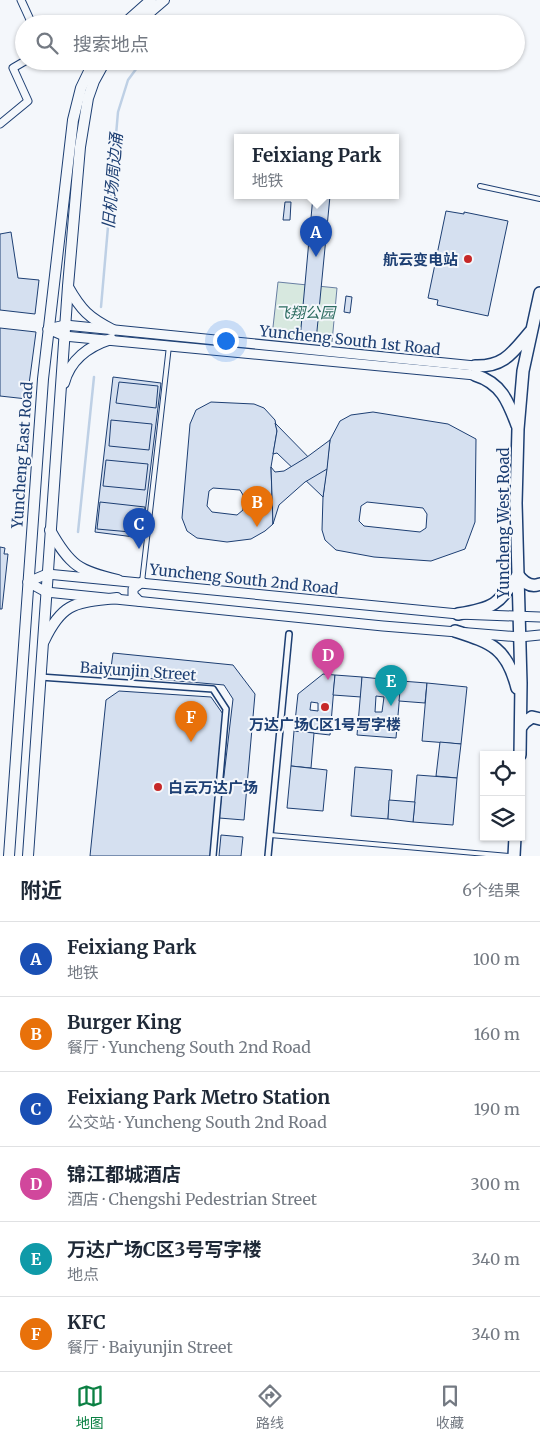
<!DOCTYPE html>
<html lang="zh">
<meta charset="utf-8">
<style>
:root{--surface:#fff;--page:#f2f2f3;--text:#1f2937;--muted:#747a83;--line:#e0e1e3;--accent:#0b8043}
body{margin:0;font-family:Merriweather,"Noto Sans SC",serif;background:var(--page);color:var(--text)}
.controls{position:absolute;right:15px;bottom:15px;display:grid;overflow:hidden;border-radius:0px;box-shadow:0 1px 4px #0004}
.controls button{width:45px;height:45px;display:grid;place-items:center;padding:0;border:0;border-bottom:1px solid var(--line);background:var(--surface);color:var(--text);font:25px sans-serif}
.you{position:absolute;left:225px;top:340px;width:18px;height:18px;margin:-12px;border:4px solid #fff;border-radius:50%;background:#1a73e8;box-shadow:0 0 0 8px #1a73e833}
.badge{display:grid;place-items:center;width:32px;height:32px;border-radius:50%;background:var(--accent);color:#fff;font-size:16px;font-weight:700}
.pin{position:absolute;translate:-50% -41px;filter:drop-shadow(0 1px 2px #0008)}
.pin::after{content:'';position:absolute;top:26px;width:18px;height:15px;background:inherit;clip-path:polygon(0 0,100% 0,50% 100%)}
.popup{position:absolute;left:234px;top:134px;width:165px;height:65px;box-sizing:border-box;display:grid;place-content:center;border-radius:0px;background:var(--surface);filter:drop-shadow(0 1px 4px #0005);font-size:16px;white-space:nowrap;color:var(--muted)}
.popup b{font-size:19px;color:var(--text)}
.popup::after{content:'';position:absolute;left:50%;top:100%;margin-left:-10px;border:10px solid transparent;border-top-color:var(--surface)}
.list{margin:0;padding:0;list-style:none}
h2{display:flex;justify-content:space-between;align-items:center;height:65px;margin:0;padding:0 20px;font-size:21px}
h2 small{font-size:16px;font-weight:400;color:var(--muted)}
.list li{display:grid;grid-template-columns:32px 1fr auto;gap:15px;align-items:center;box-sizing:border-box;height:75px;padding:0 20px;border-top:1px solid var(--line)}
.list b{display:block;font-size:19px;white-space:nowrap}
.list p{margin:0;font-size:16px;white-space:nowrap;color:var(--muted)}
.list em{font-size:16px;font-style:normal;color:var(--muted)}
.icon{flex:none;width:28px;height:28px;fill:none;stroke:currentColor;stroke-width:2;stroke-linecap:round;stroke-linejoin:round}
.map{position:relative;flex:none;width:540px;height:856px;overflow:hidden}
.search{position:absolute;background:var(--surface);box-shadow:0 1px 4px #0004;left:15px;right:15px;top:15px;height:55px;display:flex;align-items:center;gap:12px;box-sizing:border-box;padding:0 18px;border-radius:28px;color:var(--muted);font-size:19px}
.sheet{height:515px;background:var(--surface)}
nav{display:flex;justify-content:space-around;align-items:center;box-sizing:border-box;height:70px;border-top:1px solid var(--line);background:var(--surface);font-size:14px;color:var(--muted)}
nav a{display:grid;justify-items:center;gap:2px}
nav .on{color:var(--accent)}
.map>svg:first-child{display:block}
</style>
<div class="map">
<svg width="540" height="856" viewBox="0 0 540 856">
<rect width="100%" height="100%" fill="#f4f7fb"/>
<!-- green -->
<polygon fill="#d7e8df" stroke="#687fa3" points="278,282 337,288 332,342 272,336"/>
<g fill="none" stroke-linecap="round" stroke-linejoin="round">
<!-- stream -->
<g stroke="#bed0e5" stroke-width="2.5">
<polyline points="101,307 118,112 128,80 142,61"/>
<polyline points="78,532 94,377"/>
</g>
</g>
<!-- building -->
<g fill="#d5e0f0" stroke="#1d3f73" fill-rule="evenodd">
<polygon points="313,196 330,196 316,341 300,339"/>
<polygon points="285,202 291,202 290,220 283,220"/>
<polygon points="446,211 464,214 464,212 508,221 488,316 437,305 438,300 428,298"/>
<polygon points="11,232 18,278 39,280 35,314 0,310 0,234"/>
<polygon points="346,296 352,297 350,313 344,312"/>
<polygon points="0,328 36,332 27,399 0,396"/>
<polygon points="113,377 161,383 142,538 95,532"/>
<polygon points="119,382 158,386 156,408 116,403"/>
<path d="M 211,402 L 254,404 L 264,408 L 275,420 L 277,431 L 271,467 L 273,524 L 265,531 L 251,539 L 227,542 L 197,538 L 187,531 L 182,518 L 190,424 L 196,410 ZM 213,488 L 240,490 L 243,495 L 243,510 L 237,515 L 212,512 L 207,506 L 209,491 Z"/>
<path d="M 373,412 L 448,424 L 476,439 L 475,522 L 465,549 L 431,561 L 374,557 L 336,550 L 325,540 L 322,530 L 323,497 L 330,440 L 340,421 L 351,415 ZM 367,502 L 423,508 L 427,514 L 426,528 L 420,532 L 364,526 L 359,521 L 361,506 Z"/>
<polygon points="111,420 152,424 149,450 109,446"/>
<polygon points="275,423 321,470 327,469 323,497 277,453 273,454 277,431"/>
<polygon points="330,440 327,469 305,482 279,505 273,524 271,467 275,472 284,471 307,457"/>
<polygon points="106,460 148,464 145,490 103,486"/>
<polygon points="100,502 145,507 142,533 97,529"/>
<polygon points="0,547 5,548 4,554 8,554 2,609 0,609"/>
<polygon points="113,653 233,665 255,694 244,820 219,818 233,699 224,685 110,675"/>
<path d="M 323,674 L 335,675 L 330,735 L 294,731 L 298,694 ZM 311,702 L 318,703 L 318,711 L 310,710 Z"/>
<polygon points="335,675 362,677 361,697 333,695"/>
<path d="M 362,677 L 401,681 L 396,738 L 357,735 ZM 376,696 L 384,697 L 382,712 L 375,712 Z"/>
<polygon points="401,681 427,683 425,703 399,701"/>
<polygon points="427,683 467,687 461,744 422,741"/>
<polygon points="119,691 211,697 225,717 213,856 90,856 106,700"/>
<polygon points="294,731 314,733 311,768 291,766"/>
<polygon points="440,742 461,744 457,778 436,776"/>
<polygon points="291,766 327,770 323,811 287,808"/>
<polygon points="355,767 392,770 388,819 351,816"/>
<polygon points="417,775 457,778 453,825 413,822"/>
<polygon points="389,800 415,802 413,822 388,819"/>
<polygon points="221,835 243,837 241,856 219,856"/>
</g>
<g fill="none" stroke-linecap="round" stroke-linejoin="round">
<defs>
<g id="service">
<polyline points="480,186 540,199"/>
<polyline points="142,582 169,346"/>
<polyline points="270,835 509,856"/>
</g>
<g id="pedestrian">
<polyline points="40,677 213,689 226,709 213,856"/>
<polyline points="268,856 289,634"/>
</g>
<g id="minor">
<polyline points="21,0 32,24"/>
<polyline points="0,124 28,101 13,68 25,61"/>
</g>
<g id="tertiary">
<polyline points="48,329 64,336 475,375"/>
<polyline points="48,329 65,325 475,366"/>
<polyline points="28,582 46,592 383,626 520,637 540,635"/>
<polyline points="28,582 47,574 458,614 540,617"/>
<polyline points="139,601 133,595 133,589 142,582"/>
</g>
<g id="secondary">
<polyline points="124,24 151,0"/>
<polyline points="136,24 164,0"/>
<path d="M 68,287 C 81,310 89,318 113,330"/>
<path d="M 64,383 C 70,360 89,346 111,339"/>
<path d="M 50,530 C 70,566 79,571 118,580"/>
<path d="M 44,641 C 63,601 76,603 117,598"/>
<polyline points="9,856 43,379 73,120 81,88 94,61"/>
<polyline points="28,856 68,286 80,147 88,98 94,81 105,61"/>
</g>
<g id="primary">
<path d="M 475,366 C 504,367 512,353 530,332"/>
<path d="M 475,375 C 501,383 508,401 517,425"/>
<path d="M 518,575 C 524,583 531,588 540,584"/>
<path d="M 458,614 C 494,608 498,605 518,575"/>
<path d="M 455,631 C 492,643 507,648 517,688"/>
<polyline points="521,727 525,722 532,717 540,719"/>
<polyline points="520,755 521,683 516,503 518,429 523,371 540,293"/>
<polyline points="514,856 515,837"/>
</g>
</defs>
<!-- service casing -->
<use href="#service" stroke="#1d3f73" stroke-width="6"/>
<!-- pedestrian casing -->
<use href="#pedestrian" stroke="#1d3f73" stroke-width="8"/>
<!-- minor casing -->
<use href="#minor" stroke="#1d3f73" stroke-width="9"/>
<!-- tertiary casing -->
<use href="#tertiary" stroke="#1d3f73" stroke-width="11"/>
<!-- secondary casing -->
<use href="#secondary" stroke="#1d3f73" stroke-width="12"/>
<!-- primary casing -->
<use href="#primary" stroke="#1d3f73" stroke-width="14"/>
<!-- service -->
<use href="#service" stroke="#f4f7fb" stroke-width="4"/>
<!-- pedestrian -->
<use href="#pedestrian" stroke="#f4f7fb" stroke-width="5"/>
<!-- minor -->
<use href="#minor" stroke="#f4f7fb" stroke-width="7"/>
<!-- tertiary -->
<use href="#tertiary" stroke="#f4f7fb" stroke-width="9"/>
<!-- secondary -->
<use href="#secondary" stroke="#f4f7fb" stroke-width="10"/>
<!-- primary -->
<use href="#primary" stroke="#f4f7fb" stroke-width="11"/>
</g>
<!-- markers -->
<g fill="#c62828" stroke="#f4f7fb" stroke-width="2">
<circle cx="468" cy="259" r="5"/>
<circle cx="325" cy="707" r="5"/>
<circle cx="158" cy="787" r="5"/>
</g>
<g text-anchor="middle" dominant-baseline="central" stroke-width="4" stroke-linejoin="round" paint-order="stroke">
<!-- poi labels -->
<g font-size="15" font-weight="bold" fill="#1d3f73" stroke="#f4f7fb" text-anchor="end">
<text x="458" y="259">航云变电站</text>
<text x="325" y="724" text-anchor="middle">万达广场C区1号写字楼</text>
<text x="168" y="787" text-anchor="start">白云万达广场</text>
</g>
<!-- park labels -->
<g font-size="15" font-style="italic" fill="#2c6c60" stroke="#f4f7fb">
<text x="305" y="312">飞翔公园</text>
</g>
<!-- street labels -->
<g font-size="15" fill="#1d3f73" stroke="#f4f7fb">
<text transform="translate(350 340) rotate(6)">Yuncheng South 1st Road</text>
<text transform="translate(22 455) rotate(-86)">Yuncheng East Road</text>
<text transform="translate(503 523) rotate(-90)">Yuncheng West Road</text>
<text transform="translate(244 579) rotate(6)">Yuncheng South 2nd Road</text>
<text transform="translate(138 671) rotate(4)">Baiyunjin Street</text>
</g>
<!-- water labels -->
<g font-size="16" font-style="italic" fill="#1d3f73" stroke="#f4f7fb">
<text transform="translate(112 181) rotate(-85)">旧机场周边涌</text>
</g>
</g>
</svg>
<div class="controls">
<button><svg class="icon" aria-label="locate" viewBox="0 0 24 24"><circle cx="12" cy="12" r="6"/><path d="M12 2v4M12 18v4M2 12h4M18 12h4"/></svg></button>
<button><svg class="icon" aria-label="layers" viewBox="0 0 24 24"><path d="M12 4l9 5-9 5-9-5zM3 14l9 5 9-5"/></svg></button>
</div>
<div class="you"></div>
<div class="pin badge" style="left:316px;top:257px;background:#1a4fb4">A</div>
<div class="popup"><b>Feixiang Park</b>地铁</div>
<div class="pin badge" style="left:257px;top:527px;background:#e8710a">B</div>
<div class="pin badge" style="left:139px;top:549px;background:#1a4fb4">C</div>
<div class="pin badge" style="left:328px;top:680px;background:#d1479c">D</div>
<div class="pin badge" style="left:391px;top:706px;background:#0f9aa8">E</div>
<div class="pin badge" style="left:191px;top:742px;background:#e8710a">F</div>
<div class="search"><svg class="icon" aria-label="search" viewBox="0 0 24 24"><circle cx="10" cy="10" r="6"/><path d="M15 15l6 6"/></svg>搜索地点</div>
</div>
<section class="sheet">
<h2>附近<small>6个结果</small></h2>
<ul class="list">
<li><span class="badge" style="background:#1a4fb4">A</span><div><b>Feixiang Park</b><p>地铁</p></div><em>100 m</em></li>
<li><span class="badge" style="background:#e8710a">B</span><div><b>Burger King</b><p>餐厅 · Yuncheng South 2nd Road</p></div><em>160 m</em></li>
<li><span class="badge" style="background:#1a4fb4">C</span><div><b>Feixiang Park Metro Station</b><p>公交站 · Yuncheng South 2nd Road</p></div><em>190 m</em></li>
<li><span class="badge" style="background:#d1479c">D</span><div><b>锦江都城酒店</b><p>酒店 · Chengshi Pedestrian Street</p></div><em>300 m</em></li>
<li><span class="badge" style="background:#0f9aa8">E</span><div><b>万达广场C区3号写字楼</b><p>地点</p></div><em>340 m</em></li>
<li><span class="badge" style="background:#e8710a">F</span><div><b>KFC</b><p>餐厅 · Baiyunjin Street</p></div><em>340 m</em></li>
</ul>
</section>
<nav>
<a class="on"><svg class="icon" aria-label="map" viewBox="0 0 24 24"><path d="M3 6l6-2 6 2 6-2v14l-6 2-6-2-6 2zM9 4v14M15 6v14"/></svg>地图</a>
<a><svg class="icon" aria-label="directions" viewBox="0 0 24 24"><path d="M12 3l9 9-9 9-9-9zM9 14v-3h6M13 9l2 2-2 2"/></svg>路线</a>
<a><svg class="icon" aria-label="saved" viewBox="0 0 24 24"><path d="M7 4h10v16l-5-4-5 4z"/></svg>收藏</a>
</nav>
